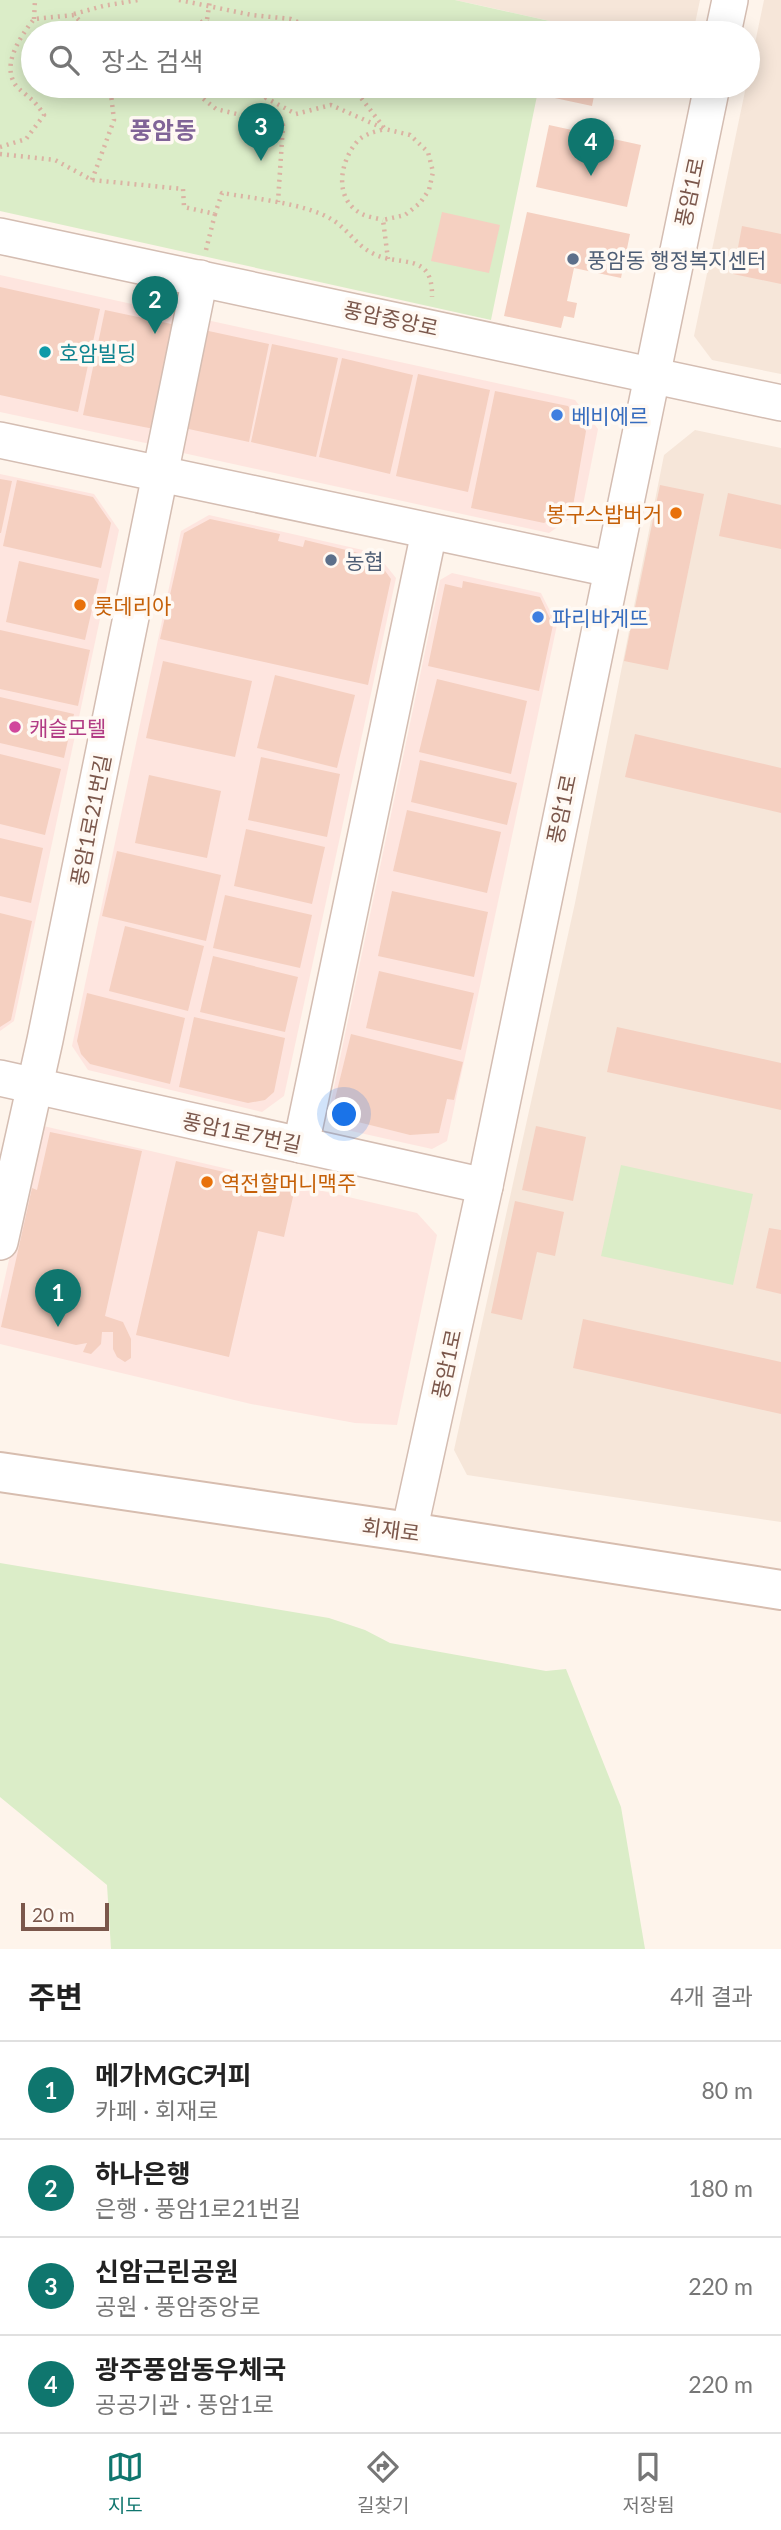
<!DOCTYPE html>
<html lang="ko">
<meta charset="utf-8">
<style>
:root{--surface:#fff;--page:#f2f2f2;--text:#222;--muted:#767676;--line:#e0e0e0;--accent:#0f766e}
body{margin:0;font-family:Lato,"Noto Sans KR",sans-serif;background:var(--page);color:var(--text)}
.scale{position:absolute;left:21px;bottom:18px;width:88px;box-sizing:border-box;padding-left:7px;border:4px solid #7b574b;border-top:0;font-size:19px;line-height:24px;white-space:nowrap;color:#7b574b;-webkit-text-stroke:5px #fff9f3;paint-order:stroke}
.you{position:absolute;left:345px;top:1115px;width:24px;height:24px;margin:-18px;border:5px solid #fff;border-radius:50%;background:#1a73e8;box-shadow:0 0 0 10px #1a73e833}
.badge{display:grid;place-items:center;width:46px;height:46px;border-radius:50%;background:var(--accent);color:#fff;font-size:23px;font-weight:700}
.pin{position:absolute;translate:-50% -58px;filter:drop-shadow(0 2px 4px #0008)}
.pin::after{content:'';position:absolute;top:37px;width:24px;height:21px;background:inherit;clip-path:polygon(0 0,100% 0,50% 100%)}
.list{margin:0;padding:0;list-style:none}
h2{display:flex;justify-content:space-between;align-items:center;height:91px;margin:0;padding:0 28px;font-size:30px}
h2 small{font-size:23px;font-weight:400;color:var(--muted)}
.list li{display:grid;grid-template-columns:46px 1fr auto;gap:21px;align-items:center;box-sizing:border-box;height:98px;padding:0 28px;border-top:2px solid var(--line)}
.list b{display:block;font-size:26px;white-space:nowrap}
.list p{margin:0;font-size:23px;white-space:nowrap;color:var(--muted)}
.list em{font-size:23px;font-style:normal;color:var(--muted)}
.icon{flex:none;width:38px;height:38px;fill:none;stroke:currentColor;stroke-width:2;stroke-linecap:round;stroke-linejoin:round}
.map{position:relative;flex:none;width:781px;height:1949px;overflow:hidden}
.search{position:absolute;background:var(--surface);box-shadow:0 4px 18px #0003;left:21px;right:21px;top:21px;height:77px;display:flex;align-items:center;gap:18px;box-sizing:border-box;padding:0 24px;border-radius:38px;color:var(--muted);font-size:26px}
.sheet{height:483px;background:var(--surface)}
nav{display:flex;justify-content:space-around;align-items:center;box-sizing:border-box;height:98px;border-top:2px solid var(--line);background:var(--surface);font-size:19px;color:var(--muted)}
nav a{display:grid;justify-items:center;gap:4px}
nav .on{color:var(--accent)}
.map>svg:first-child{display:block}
</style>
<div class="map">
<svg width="781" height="1949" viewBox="0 0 781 1949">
<rect width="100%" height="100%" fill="#fef4eb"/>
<!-- residential -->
<g fill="#f6e6d9">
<polygon points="455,0 700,0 693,33 605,33"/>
<polygon points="764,0 781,0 781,374 712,360 694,336"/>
<polygon points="695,430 781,448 781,1522 467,1475 454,1450 575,903 664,455"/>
</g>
<!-- commercial -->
<g fill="#fee5df">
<polygon points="0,275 182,315 155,445 0,412"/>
<polygon points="202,319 575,400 598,429 582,510 549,533 174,451"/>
<polygon points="0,474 94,494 119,530 14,1021 0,1031"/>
<polygon points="209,515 376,553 396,578 284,1096 262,1112 88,1070 72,1046 181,531"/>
<polygon points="452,573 541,593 557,625 447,1141 432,1149 338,1128 329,1111 440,580"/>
<polygon points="39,1125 417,1213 437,1235 397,1425 355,1423 251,1404 0,1344 0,1300"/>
</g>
<!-- green -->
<g fill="#dbedc8">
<polygon points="0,0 455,0 554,22 551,33 33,33 33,86 539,86 491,320 0,211"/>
<polygon points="621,1165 753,1194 733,1285 601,1256"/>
<polygon points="0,1563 329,1618 365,1630 390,1643 546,1671 566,1669 621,1807 645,1949 111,1949 107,1885 0,1797"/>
</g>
<!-- building -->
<g fill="#f5d0c1">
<polygon points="552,86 596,86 592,106 550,97"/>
<polygon points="549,125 641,145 627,207 536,187"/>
<polygon points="442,212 500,225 489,273 431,261"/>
<polygon points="527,212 630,234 621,278 574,268 567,301 577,303 574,318 564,316 561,328 504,316"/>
<polygon points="742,226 781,234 781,284 733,274"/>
<polygon points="0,287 100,309 78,412 0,395"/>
<polygon points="105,310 176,325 154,429 83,415"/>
<polygon points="204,330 269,344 249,442 184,428"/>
<polygon points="272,344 338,358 316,457 251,442"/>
<polygon points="342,358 413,375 390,474 319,457"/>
<polygon points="418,374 490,390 468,492 396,476"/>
<polygon points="495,391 568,406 586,431 573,506 544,523 471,508"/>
<polygon points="0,479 12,481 1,533 0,533"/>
<polygon points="17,480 93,497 111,523 101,568 3,546"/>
<polygon points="660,485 704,494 668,670 624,661"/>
<polygon points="728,493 781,505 781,549 719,536"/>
<polygon points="210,519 280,534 278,541 303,547 305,540 375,557 391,579 368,685 160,639 184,533"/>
<polygon points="19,561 99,579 85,640 6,622"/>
<polygon points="463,581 540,597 553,625 539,691 428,666 445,584 462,588"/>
<polygon points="0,630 90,650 78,706 0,689"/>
<polygon points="163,661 252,681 235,757 146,738"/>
<polygon points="275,675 355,695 337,768 257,748"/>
<polygon points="437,679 527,701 511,774 419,752"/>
<polygon points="0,697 74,714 64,758 0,743"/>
<polygon points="635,734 781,768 781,813 625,777"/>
<polygon points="0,754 61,769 45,835 0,824"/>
<polygon points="261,757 340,774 327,837 248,820"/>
<polygon points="420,760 517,783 507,825 411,802"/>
<polygon points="149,775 221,791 207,858 135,843"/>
<polygon points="407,810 501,832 487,893 393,871"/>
<polygon points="246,829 325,847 312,904 234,886"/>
<polygon points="0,838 43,848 31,903 0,896"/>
<polygon points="117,851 221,875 206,941 102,916"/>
<polygon points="392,891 488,912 474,977 378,956"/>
<polygon points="225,895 312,915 300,968 213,948"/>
<polygon points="0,913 32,921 11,1020 0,1027"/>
<polygon points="125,926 204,946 188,1011 109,991"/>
<polygon points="213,956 298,977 285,1032 200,1012"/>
<polygon points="379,971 474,993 461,1050 366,1028"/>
<polygon points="87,993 185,1018 170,1084 90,1064 81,1054 77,1041"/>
<polygon points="194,1017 285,1038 274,1092 265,1100 248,1103 179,1087"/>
<polygon points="617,1027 781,1063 781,1110 607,1072"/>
<polygon points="351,1034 463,1062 454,1100 447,1099 439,1133 410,1135 342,1118 344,1109 333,1107"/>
<polygon points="536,1126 586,1137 573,1201 522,1190"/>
<polygon points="50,1132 142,1151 105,1316 123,1322 131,1339 131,1358 125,1362 117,1357 113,1349 113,1332 102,1332 101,1344 91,1354 83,1352 87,1343 76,1345 1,1327 32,1188 37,1190"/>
<polygon points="176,1161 295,1188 284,1237 258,1231 229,1357 136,1335"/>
<polygon points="515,1201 564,1212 555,1256 537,1252 522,1320 491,1313"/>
<polygon points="769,1228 781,1230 781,1294 756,1288"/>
<polygon points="583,1319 781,1362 781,1414 573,1368"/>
</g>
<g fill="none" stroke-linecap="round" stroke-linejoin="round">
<defs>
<g id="street">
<polyline points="723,33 730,0"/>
<polyline points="0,236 781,403"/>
<polyline points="0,440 610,569"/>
<polyline points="0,1078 485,1186"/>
<polyline points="301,1145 429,532"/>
<polyline points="0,1242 45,1040 200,278"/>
<polyline points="409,1532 485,1186 712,86"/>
</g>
<polyline id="secondary" points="0,1472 409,1532 781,1590"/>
</defs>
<!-- street casing -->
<use href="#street" stroke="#d4bdb2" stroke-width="38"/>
<!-- secondary casing -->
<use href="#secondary" stroke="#d7bdaf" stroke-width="42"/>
<!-- path -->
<g stroke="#dbb3a3" stroke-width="4.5" stroke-dasharray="2 5" stroke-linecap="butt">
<polyline points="179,0 252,15 291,19 322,33"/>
<polyline points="74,14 103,6 138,0"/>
<polyline points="34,19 35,0"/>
<polyline points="183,33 205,20 217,33"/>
<polyline points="205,33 210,0"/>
<polyline points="202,86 201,97 216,109 283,125 278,202"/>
<polyline points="257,86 266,98 296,114 331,105 385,129 410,135 428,152 433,172 429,190 420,203 405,215 383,220 388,259"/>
<path d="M 355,86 L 358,94 L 385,129 C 374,132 363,134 356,143 C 339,164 334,200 362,214 C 368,217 376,218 383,220"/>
<path d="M 0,147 L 26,139 L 44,115 C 34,99 30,99 17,87 C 0,66 20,37 34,19 L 74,15 L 92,33"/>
<path d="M 0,154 L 55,160 L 92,180 L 183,189 L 184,207 L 215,214 L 222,193 C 252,198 307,204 331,219 C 347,228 356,245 372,253 C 399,268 433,250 432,297"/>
<polyline points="92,180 114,120 110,86"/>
<polyline points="206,250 215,214"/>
</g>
<!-- street -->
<use href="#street" stroke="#fff" stroke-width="35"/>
<!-- secondary -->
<use href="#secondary" stroke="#fff" stroke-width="38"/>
</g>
<!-- markers -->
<g fill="#5c6f8a" stroke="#fff9f3" stroke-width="2.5">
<circle cx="573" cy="259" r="7"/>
<circle cx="331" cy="560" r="7"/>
</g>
<circle fill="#0f9aa8" stroke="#fff9f3" stroke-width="2.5" cx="45" cy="352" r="7"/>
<g fill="#3f7fe0" stroke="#fff9f3" stroke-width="2.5">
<circle cx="557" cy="415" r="7"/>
<circle cx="538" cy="617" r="7"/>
</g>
<g fill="#e8710a" stroke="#fff9f3" stroke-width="2.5">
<circle cx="676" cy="513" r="7"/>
<circle cx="80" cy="605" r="7"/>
<circle cx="207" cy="1182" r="7"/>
</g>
<circle fill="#d1479c" stroke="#fff9f3" stroke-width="2.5" cx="15" cy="727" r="7"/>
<g text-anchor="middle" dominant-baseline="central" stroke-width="7" stroke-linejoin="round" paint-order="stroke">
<!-- street labels -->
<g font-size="21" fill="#7b574b" stroke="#fff9f3">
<text transform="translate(689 192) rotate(-78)">풍암1로</text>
<text transform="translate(391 318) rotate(12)">풍암중앙로</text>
<text transform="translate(561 809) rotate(-78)">풍암1로</text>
<text transform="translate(90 820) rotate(-79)">풍암1로21번길</text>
<text transform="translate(242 1132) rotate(12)">풍암1로7번길</text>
<text transform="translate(446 1364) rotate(-78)">풍암1로</text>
<text transform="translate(391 1529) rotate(8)">회재로</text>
</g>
<!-- service labels -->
<g font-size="21" fill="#4e5e75" stroke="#fff9f3" text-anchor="start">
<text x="587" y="259">풍암동 행정복지센터</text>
<text x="345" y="560">농협</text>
</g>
<!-- culture labels -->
<g font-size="21" fill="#0d838f" stroke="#fff9f3" text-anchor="start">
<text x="59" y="352">호암빌딩</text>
</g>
<!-- shop labels -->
<g font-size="21" fill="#366cbe" stroke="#fff9f3" text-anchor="start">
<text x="571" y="415">베비에르</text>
<text x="552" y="617">파리바게뜨</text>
</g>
<!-- food labels -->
<g font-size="21" fill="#c56008" stroke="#fff9f3" text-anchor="start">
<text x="662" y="513" text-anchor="end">봉구스밥버거</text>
<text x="94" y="605">롯데리아</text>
<text x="221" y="1182">역전할머니맥주</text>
</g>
<!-- hotel labels -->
<g font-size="21" fill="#b23c85" stroke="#fff9f3" text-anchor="start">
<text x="29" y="727">캐슬모텔</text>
</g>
<!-- quarter labels -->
<g font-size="24" font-weight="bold" fill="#806497" stroke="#fff9f3">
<text x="163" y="129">풍암동</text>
</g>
</g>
</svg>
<div class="scale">20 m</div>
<div class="you"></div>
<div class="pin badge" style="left:58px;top:1327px">1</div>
<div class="pin badge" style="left:155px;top:334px">2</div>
<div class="pin badge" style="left:261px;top:161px">3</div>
<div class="pin badge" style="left:591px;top:176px">4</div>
<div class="search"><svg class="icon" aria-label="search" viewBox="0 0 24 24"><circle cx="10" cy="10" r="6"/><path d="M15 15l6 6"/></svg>장소 검색</div>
</div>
<section class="sheet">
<h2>주변<small>4개 결과</small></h2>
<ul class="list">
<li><span class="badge">1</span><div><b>메가MGC커피</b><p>카페 · 회재로</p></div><em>80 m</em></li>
<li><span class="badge">2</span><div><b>하나은행</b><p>은행 · 풍암1로21번길</p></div><em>180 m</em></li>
<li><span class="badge">3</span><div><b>신암근린공원</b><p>공원 · 풍암중앙로</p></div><em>220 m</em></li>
<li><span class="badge">4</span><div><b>광주풍암동우체국</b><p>공공기관 · 풍암1로</p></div><em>220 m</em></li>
</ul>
</section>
<nav>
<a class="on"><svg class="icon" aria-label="map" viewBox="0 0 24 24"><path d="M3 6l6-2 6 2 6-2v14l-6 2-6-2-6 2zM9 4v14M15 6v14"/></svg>지도</a>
<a><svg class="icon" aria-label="directions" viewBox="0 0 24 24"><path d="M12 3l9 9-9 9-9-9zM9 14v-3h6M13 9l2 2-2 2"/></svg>길찾기</a>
<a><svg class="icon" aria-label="saved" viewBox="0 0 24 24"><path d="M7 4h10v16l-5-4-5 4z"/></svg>저장됨</a>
</nav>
